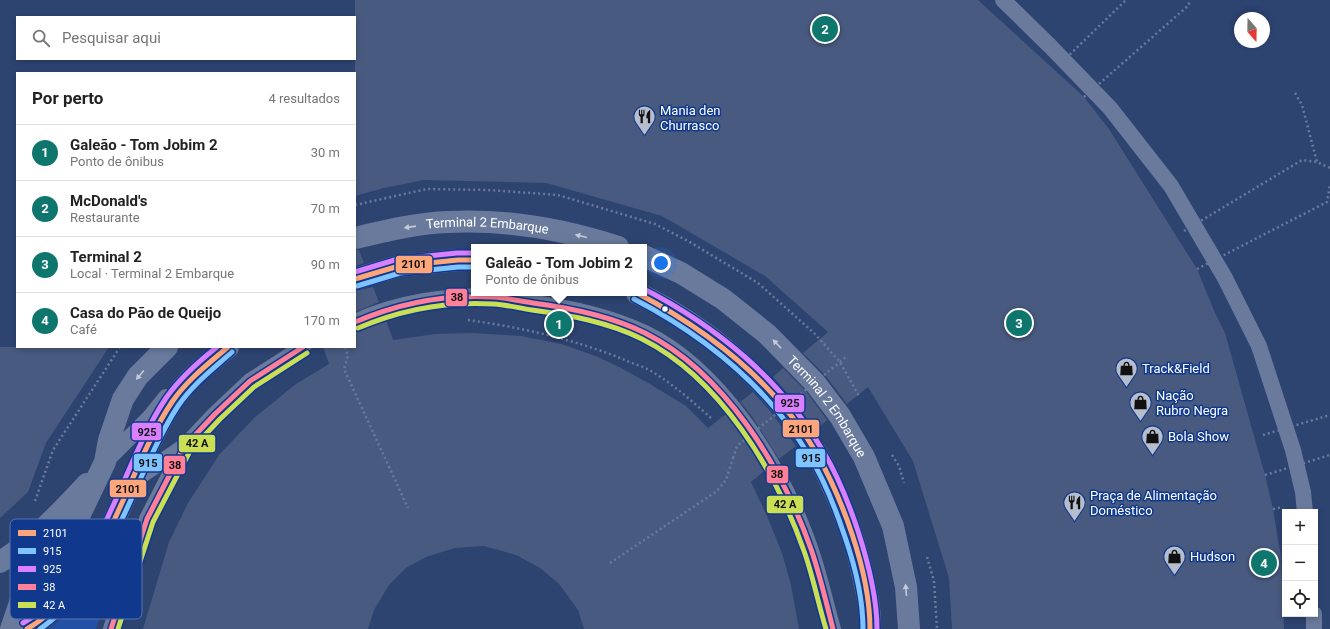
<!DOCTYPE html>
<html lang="pt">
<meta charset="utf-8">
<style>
:root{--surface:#fff;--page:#f6f6f6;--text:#222;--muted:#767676;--line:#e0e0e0;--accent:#0f766e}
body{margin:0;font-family:Roboto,sans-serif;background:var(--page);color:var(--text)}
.controls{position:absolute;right:12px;bottom:12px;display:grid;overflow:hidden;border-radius:0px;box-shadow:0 2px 6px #0003}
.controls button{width:36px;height:36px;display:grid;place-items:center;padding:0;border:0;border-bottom:1px solid var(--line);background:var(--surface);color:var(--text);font:20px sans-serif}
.compass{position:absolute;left:1234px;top:12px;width:36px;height:36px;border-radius:50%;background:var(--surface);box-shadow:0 2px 6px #0003;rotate:160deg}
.you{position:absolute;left:661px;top:263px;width:14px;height:14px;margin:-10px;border:3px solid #fff;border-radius:50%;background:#1a73e8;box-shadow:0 0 0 6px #1a73e833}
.badge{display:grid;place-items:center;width:26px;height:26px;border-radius:50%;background:var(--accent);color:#fff;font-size:13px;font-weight:700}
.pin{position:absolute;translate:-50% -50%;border:2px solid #fff;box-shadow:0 1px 4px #0006}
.popup{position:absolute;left:471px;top:244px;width:176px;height:52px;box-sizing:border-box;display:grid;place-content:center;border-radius:0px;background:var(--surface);filter:drop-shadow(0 1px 3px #0005);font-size:13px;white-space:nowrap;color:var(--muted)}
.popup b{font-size:15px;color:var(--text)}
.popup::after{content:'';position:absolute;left:50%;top:100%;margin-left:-8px;border:8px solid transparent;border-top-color:var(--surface)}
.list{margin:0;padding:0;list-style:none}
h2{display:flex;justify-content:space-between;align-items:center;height:52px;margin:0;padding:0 16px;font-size:17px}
h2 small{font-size:13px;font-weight:400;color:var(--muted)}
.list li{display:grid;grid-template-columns:26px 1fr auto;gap:12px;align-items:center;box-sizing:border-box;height:56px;padding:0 16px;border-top:1px solid var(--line)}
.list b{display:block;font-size:15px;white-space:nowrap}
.list p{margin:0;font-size:13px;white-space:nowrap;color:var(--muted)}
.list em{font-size:13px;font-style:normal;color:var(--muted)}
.icon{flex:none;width:22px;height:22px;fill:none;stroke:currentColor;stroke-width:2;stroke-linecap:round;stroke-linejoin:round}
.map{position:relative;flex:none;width:1330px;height:629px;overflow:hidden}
.search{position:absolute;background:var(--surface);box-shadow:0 2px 6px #0003;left:16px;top:16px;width:340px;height:44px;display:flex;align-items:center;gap:10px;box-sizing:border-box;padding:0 14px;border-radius:0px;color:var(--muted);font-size:15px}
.panel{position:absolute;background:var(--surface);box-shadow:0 2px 6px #0003;left:16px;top:72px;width:340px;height:276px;border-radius:0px}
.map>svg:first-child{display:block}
</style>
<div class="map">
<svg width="1330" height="629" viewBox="0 0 1330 629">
<rect width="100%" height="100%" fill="#2d4370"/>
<!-- green -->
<path fill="#234fa4" d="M 129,521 L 131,521 L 132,523 L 96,629 L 49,629 C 87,601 107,563 129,521 Z"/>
<!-- building -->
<g fill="#485a7f">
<polygon points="355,0 978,0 1084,97 1109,129 1197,269 1215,313 1225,333 1265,475 1273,509 1281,557 1284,629 952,629 949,578 913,461 868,387 847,404 825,375 803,353 828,332 765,276 662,216 546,183 424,180 384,188 355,196"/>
<polygon points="355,250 359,250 364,263 355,266"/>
<polygon points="373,287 379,302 355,312 355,291"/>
<polygon points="386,320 393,340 435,334 472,333 521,336 561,344 596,356 621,368 650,384 686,406 708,428 726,414 754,454 764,471 751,482 767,516 782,553 791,585 799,629 584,629 578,610 559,584 540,568 516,555 484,546 455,548 426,557 406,568 389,585 374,610 368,629 143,629 169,542 188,503 219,455 254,418 296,384 329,364 323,347 355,347 355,331"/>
<polygon points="0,347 109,347 46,443 28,492 0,518"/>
<polygon points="783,368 806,391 827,420 816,430 789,395 773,377"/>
<polygon points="753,392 770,411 796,446 779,459 751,415 740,402"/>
</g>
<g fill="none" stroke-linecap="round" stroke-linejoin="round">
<!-- path -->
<g stroke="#697a9d" stroke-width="2.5" stroke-dasharray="2 3" stroke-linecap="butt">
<polyline points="1295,93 1302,105 1317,162"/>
<polyline points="355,205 427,189 488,190 558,195 655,224 688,241 758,283 814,333 840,362 860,398"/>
<path d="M 468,320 C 520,327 577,340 625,360 C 633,364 643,366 651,371 C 673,384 692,401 711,418"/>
<polyline points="345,347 348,356 344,369 408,508"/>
<polyline points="840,362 847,356"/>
<polyline points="892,455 899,466 904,483"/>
<polyline points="35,501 53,450 120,347"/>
<polyline points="1273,509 1283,507"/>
<polyline points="927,557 934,581 937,629"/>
<polyline points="610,563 717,491 726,480 733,458"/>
</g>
<!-- service -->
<g stroke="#697a9d" stroke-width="16">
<polyline points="1003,0 1050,46 1110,108 1171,186 1225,278 1259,346 1293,450 1303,492 1305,512"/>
<path d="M 355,322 C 395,303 450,294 494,297 C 505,298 516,300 527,302 C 567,307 608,316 645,333 C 718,368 779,463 806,537 C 818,567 824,598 833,629"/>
<polyline points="105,462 150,417 166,397"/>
<polyline points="132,482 183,447"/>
<polyline points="1314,614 1314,629"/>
<polyline points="111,629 147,519 184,447 215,414 250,381 303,347"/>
</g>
<!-- minor -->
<g stroke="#697a9d" stroke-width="22">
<path id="s1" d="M 355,238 C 385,231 417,223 448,222 C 506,219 563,229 618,247"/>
<path id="s2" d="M 644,256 L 681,273 L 723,299 L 767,334 L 815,383 L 840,416 L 864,457 L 893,526 L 906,587 L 909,629"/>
<polyline points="355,279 399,266 458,260 474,260"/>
<path d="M 637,293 C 710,328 772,383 815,451 C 820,459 824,468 828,476 C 841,504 853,533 860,563 C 865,585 871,607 870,629"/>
<path d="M 0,562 C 34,541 60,513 87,484"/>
<polyline points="11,629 22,597 31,581 70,535 105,462 109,440 123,399 138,376 167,347"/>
<path d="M 27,629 C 34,625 41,620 47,615 C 95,573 115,518 141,461 C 152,439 162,415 177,395 C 191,376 210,362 228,347"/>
</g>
<!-- path-bridge -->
<g stroke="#697a9d" stroke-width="2.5" stroke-dasharray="2 3" stroke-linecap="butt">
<polyline points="1059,65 1126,0"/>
<polyline points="1084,97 1189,5 1189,0"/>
<polyline points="1184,231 1302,160 1317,162 1330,168"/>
<polyline points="1197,269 1327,202 1330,185"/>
<polyline points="1263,435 1330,415"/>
<polyline points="733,458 737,446 840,362"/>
<polyline points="1265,475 1330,455"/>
</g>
<defs>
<g id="bus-1">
<polyline points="355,279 399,266 458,260 474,260"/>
<path d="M 637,293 C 709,331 776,383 817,454 C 831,479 843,507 852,534 C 862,564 870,597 870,629"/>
<path d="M 27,629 C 109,581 123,475 172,402 C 187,380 208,364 228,347"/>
</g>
<g id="bus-2">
<polyline points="357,286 400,273 458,267 474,267"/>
<path d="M 634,299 C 705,336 768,387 810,457 C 825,481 836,510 845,537 C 855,566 863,598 863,629"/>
<path d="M 40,629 C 99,588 122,516 152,454 C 160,437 168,421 178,406 C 193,384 213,369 232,352"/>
</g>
<g id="bus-3">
<polyline points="355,272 398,259 457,253 474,253"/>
<path d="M 644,289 C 716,326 782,380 823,451 C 838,476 849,504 858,531 C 868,562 877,596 877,629"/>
<path d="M 23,623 C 103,576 118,470 166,398 C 180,378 198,362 217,347"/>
</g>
<g id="bus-4">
<path d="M 355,322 C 399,303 446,294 494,297 C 507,298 520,301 533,303 C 571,308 611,316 645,333 C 725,373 782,467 811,549 C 820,575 826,602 833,629"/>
<polyline points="111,629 147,519 184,447 215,414 250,381 303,347"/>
</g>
<g id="bus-5">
<path d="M 358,328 C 400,310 447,301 494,304 C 507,305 519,308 532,310 C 569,315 608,322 642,339 C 720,378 776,471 804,551 C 813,576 818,603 826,629"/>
<polyline points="118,629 153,522 190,451 220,419 254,387 307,353"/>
</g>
</defs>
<!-- bus-1 casing -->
<use href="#bus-1" stroke="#10398d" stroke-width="8"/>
<!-- bus-2 casing -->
<use href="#bus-2" stroke="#10398d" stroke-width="8"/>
<!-- bus-3 casing -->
<use href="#bus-3" stroke="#10398d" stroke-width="8"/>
<!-- bus-4 casing -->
<use href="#bus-4" stroke="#10398d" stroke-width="8"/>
<!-- bus-5 casing -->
<use href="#bus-5" stroke="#10398d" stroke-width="8"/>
<!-- bus-1 -->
<use href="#bus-1" stroke="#fea67b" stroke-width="5"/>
<!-- bus-2 -->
<use href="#bus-2" stroke="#80c4ff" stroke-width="5"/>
<!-- bus-3 -->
<use href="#bus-3" stroke="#d880ff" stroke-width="5"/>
<!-- bus-4 -->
<use href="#bus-4" stroke="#ff8098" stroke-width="5"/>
<!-- bus-5 -->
<use href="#bus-5" stroke="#cadf54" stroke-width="5"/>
</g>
<!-- one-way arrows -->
<defs><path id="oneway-solid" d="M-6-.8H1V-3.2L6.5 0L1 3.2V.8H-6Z"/></defs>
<g fill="#c3cad8">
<use href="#oneway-solid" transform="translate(410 227) rotate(172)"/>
<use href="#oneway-solid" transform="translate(581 236) rotate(-166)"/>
<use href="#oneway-solid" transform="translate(777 344) rotate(-134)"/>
<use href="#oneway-solid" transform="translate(140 375) rotate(130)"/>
<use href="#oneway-solid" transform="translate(906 590) rotate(-95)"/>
</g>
<!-- icons -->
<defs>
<symbol id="restaurant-pin" viewBox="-11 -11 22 30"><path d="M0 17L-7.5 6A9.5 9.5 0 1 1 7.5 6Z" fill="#b6bdcd" stroke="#10398d"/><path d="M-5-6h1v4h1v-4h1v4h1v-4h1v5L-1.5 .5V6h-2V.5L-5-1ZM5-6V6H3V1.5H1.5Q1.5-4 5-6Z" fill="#111"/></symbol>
<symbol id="shop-pin" viewBox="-11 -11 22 30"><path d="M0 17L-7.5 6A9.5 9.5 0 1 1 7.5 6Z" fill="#b6bdcd" stroke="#10398d"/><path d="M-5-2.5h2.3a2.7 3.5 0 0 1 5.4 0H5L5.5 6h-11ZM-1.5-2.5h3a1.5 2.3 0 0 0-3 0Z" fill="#111"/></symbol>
</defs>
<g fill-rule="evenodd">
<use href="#restaurant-pin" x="632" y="104" width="25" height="34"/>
<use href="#shop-pin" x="1114" y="356" width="25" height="34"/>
<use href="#shop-pin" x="1128" y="390" width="25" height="34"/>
<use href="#shop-pin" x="1140" y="424" width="25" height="34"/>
<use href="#restaurant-pin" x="1062" y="490" width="25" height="34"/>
<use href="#shop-pin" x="1162" y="544" width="25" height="34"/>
</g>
<!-- markers -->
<circle fill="#fff" stroke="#10398d" stroke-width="1.5" cx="665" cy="309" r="3.5"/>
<g text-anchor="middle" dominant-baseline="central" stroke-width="3" stroke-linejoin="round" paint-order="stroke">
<!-- poi labels -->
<g font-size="13" fill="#fff" stroke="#10398d" text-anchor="start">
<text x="660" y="110">Mania den<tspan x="660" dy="15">Churrasco</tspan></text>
<text x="1142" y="368">Track&amp;Field</text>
<text x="1156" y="395">Nação<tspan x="1156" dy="15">Rubro Negra</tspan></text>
<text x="1168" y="436">Bola Show</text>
<text x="1090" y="495">Praça de Alimentação<tspan x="1090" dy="15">Doméstico</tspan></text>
<text x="1190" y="556">Hudson</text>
</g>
<!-- street labels -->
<g font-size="13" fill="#fff" stroke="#10398d">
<text stroke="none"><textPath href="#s1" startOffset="134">Terminal 2 Embarque</textPath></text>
<text stroke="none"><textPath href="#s2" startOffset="241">Terminal 2 Embarque</textPath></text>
</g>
</g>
<!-- legend -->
<rect x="10" y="519" width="132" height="100" rx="6" fill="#10398d" stroke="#5874af" stroke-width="1"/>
<rect x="18" y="530" width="18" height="6" fill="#fea67b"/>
<rect x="18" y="548" width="18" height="6" fill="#80c4ff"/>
<rect x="18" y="566" width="18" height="6" fill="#d880ff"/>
<rect x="18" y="584" width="18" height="6" fill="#ff8098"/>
<rect x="18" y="602" width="18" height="6" fill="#cadf54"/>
<g font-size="11" fill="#fff">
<text x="43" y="537">2101</text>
<text x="43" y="555">915</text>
<text x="43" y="573">925</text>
<text x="43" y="591">38</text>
<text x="43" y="609">42 A</text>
</g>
<g stroke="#10398d" stroke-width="1.5">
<rect x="395" y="255" width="38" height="19" rx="4" fill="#fea67b"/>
<rect x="445" y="288" width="23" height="19" rx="4" fill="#ff8098"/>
<rect x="774" y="394" width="31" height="19" rx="4" fill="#d880ff"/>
<rect x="782" y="419" width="38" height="19" rx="4" fill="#fea67b"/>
<rect x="131" y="422" width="31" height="19" rx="4" fill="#d880ff"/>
<rect x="178" y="434" width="38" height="19" rx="4" fill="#cadf54"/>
<rect x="795" y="448" width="31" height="20" rx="4" fill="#80c4ff"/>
<rect x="133" y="453" width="30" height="19" rx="4" fill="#80c4ff"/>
<rect x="163" y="455" width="23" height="20" rx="4" fill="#ff8098"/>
<rect x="766" y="465" width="23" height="19" rx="4" fill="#ff8098"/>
<rect x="109" y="479" width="38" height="19" rx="4" fill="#fea67b"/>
<rect x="766" y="495" width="38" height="19" rx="4" fill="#cadf54"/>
</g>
<g font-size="11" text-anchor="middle" font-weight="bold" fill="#111">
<text x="414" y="268">2101</text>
<text x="457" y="301">38</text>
<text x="790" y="407">925</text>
<text x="801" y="433">2101</text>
<text x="147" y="436">925</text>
<text x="197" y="447">42 A</text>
<text x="811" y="462">915</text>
<text x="148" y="467">915</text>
<text x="175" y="469">38</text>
<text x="777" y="478">38</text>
<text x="128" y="493">2101</text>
<text x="785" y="508">42 A</text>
</g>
</svg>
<div class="controls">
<button>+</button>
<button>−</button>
<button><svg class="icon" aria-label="locate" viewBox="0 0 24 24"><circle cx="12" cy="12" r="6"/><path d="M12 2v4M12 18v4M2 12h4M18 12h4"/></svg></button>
</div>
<svg class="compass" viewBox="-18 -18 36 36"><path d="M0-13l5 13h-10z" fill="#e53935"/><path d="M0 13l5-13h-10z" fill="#767676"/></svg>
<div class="you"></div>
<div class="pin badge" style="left:559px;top:324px">1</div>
<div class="popup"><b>Galeão - Tom Jobim 2</b>Ponto de ônibus</div>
<div class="pin badge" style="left:825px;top:29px">2</div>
<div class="pin badge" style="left:1019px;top:323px">3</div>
<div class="pin badge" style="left:1264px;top:563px">4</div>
<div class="search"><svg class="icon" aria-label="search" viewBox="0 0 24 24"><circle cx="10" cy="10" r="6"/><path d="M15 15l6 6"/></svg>Pesquisar aqui</div>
<section class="panel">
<h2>Por perto<small>4 resultados</small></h2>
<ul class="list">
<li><span class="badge">1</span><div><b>Galeão - Tom Jobim 2</b><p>Ponto de ônibus</p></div><em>30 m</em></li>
<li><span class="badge">2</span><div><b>McDonald's</b><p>Restaurante</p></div><em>70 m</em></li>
<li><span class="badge">3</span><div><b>Terminal 2</b><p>Local · Terminal 2 Embarque</p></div><em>90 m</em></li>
<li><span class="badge">4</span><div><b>Casa do Pão de Queijo</b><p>Café</p></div><em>170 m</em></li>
</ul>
</section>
</div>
